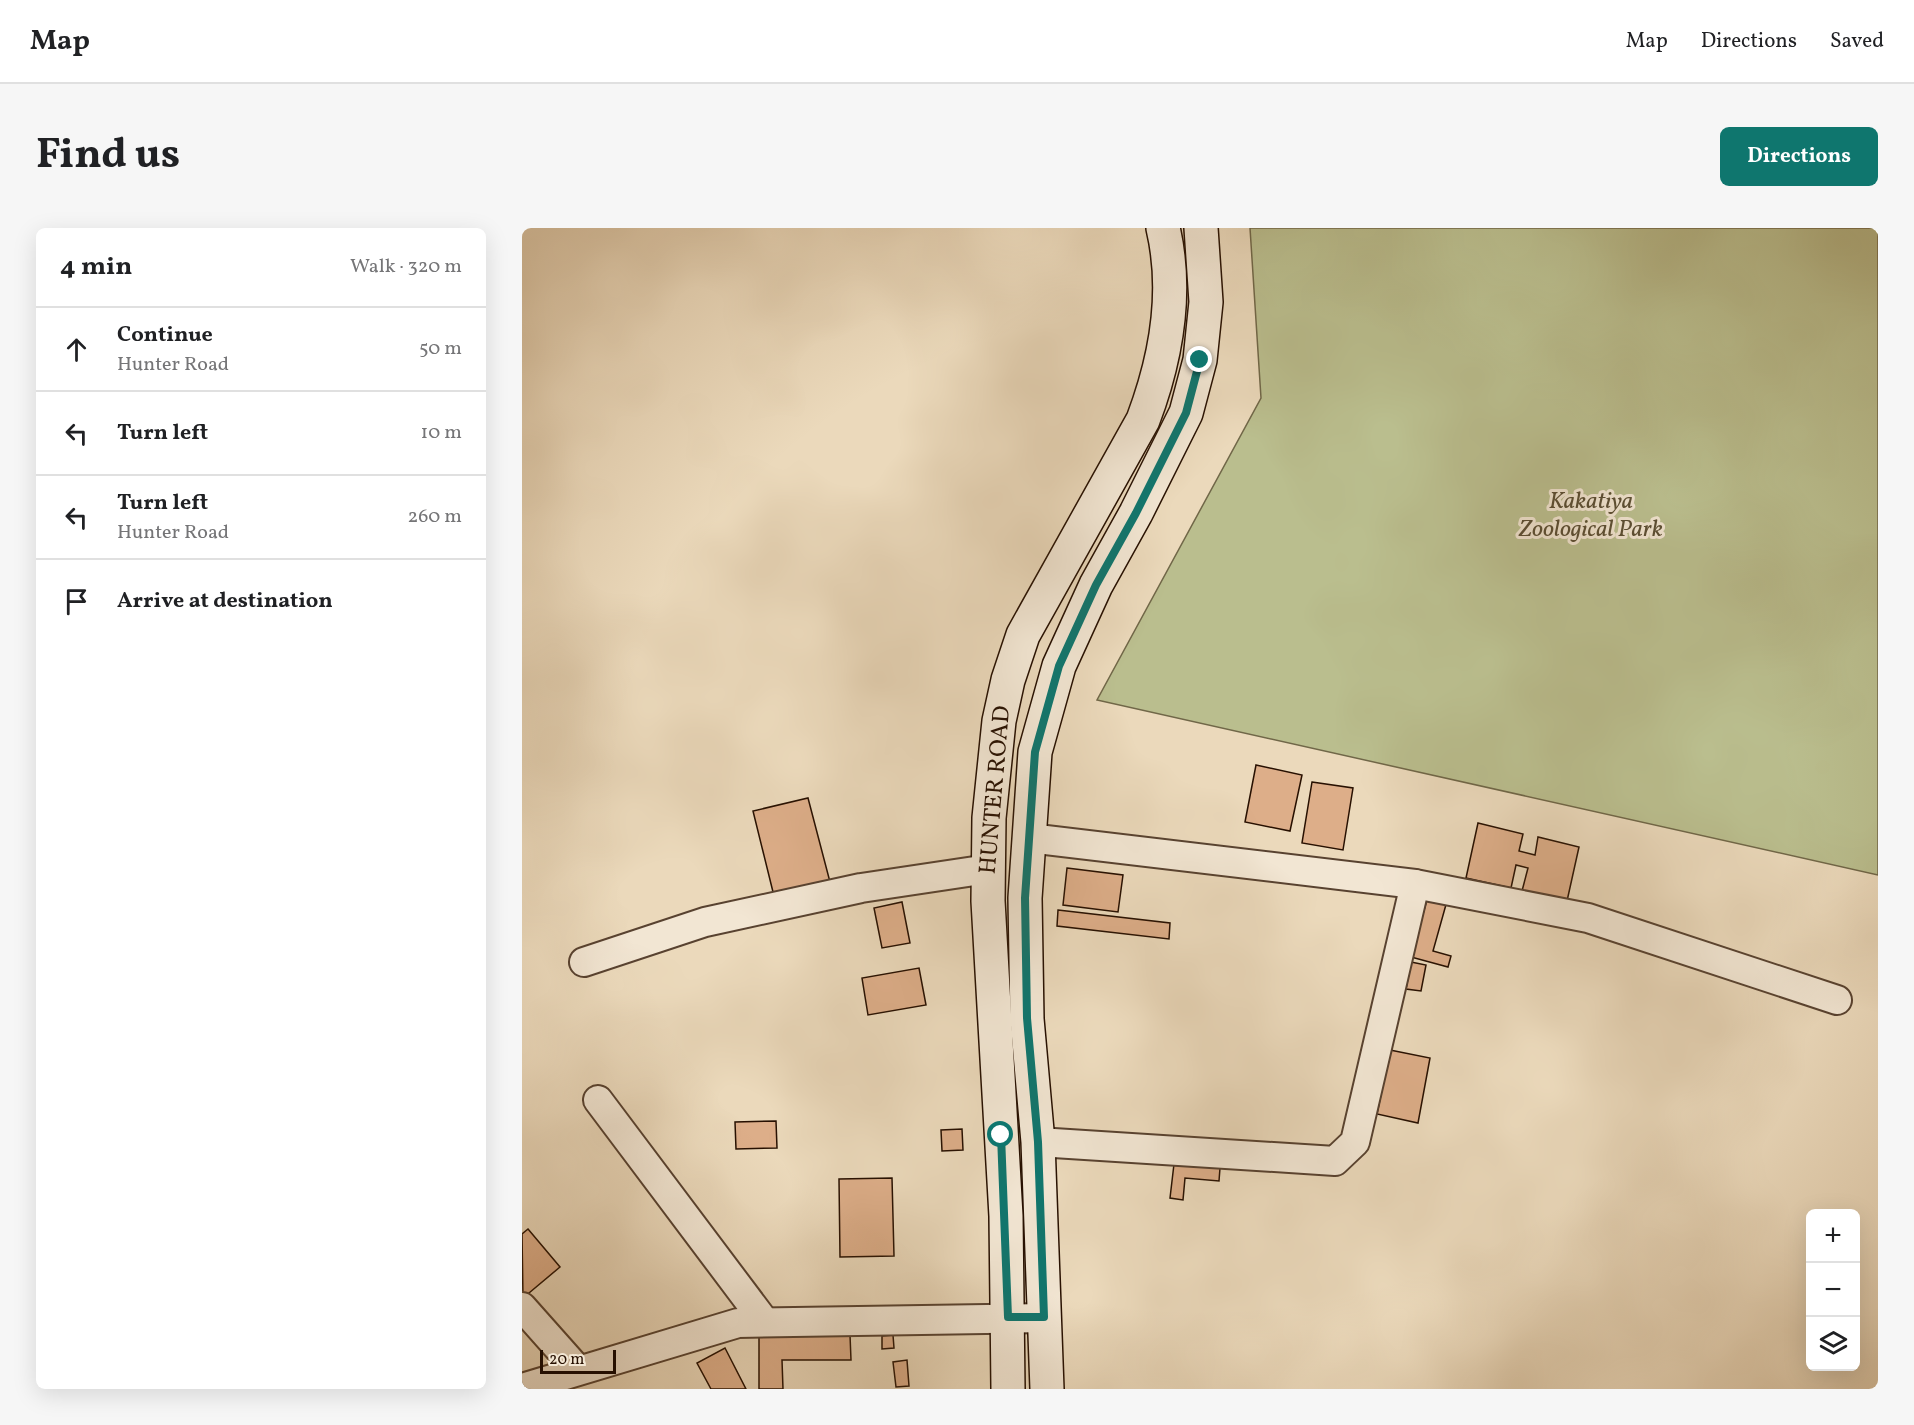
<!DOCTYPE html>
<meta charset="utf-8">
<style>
:root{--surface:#fff;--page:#f6f6f6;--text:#202124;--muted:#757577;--line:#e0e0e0;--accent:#0f766e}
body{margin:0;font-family:Vollkorn,serif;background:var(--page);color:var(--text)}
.controls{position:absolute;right:18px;bottom:18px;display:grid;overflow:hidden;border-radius:9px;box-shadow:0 6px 24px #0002}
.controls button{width:54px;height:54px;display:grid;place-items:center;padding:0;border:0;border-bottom:2px solid var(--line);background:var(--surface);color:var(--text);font:30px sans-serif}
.scale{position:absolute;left:18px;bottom:15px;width:76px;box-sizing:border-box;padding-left:6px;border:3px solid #271001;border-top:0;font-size:16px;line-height:21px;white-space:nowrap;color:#271001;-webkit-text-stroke:4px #f2e6d3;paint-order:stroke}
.stop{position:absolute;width:18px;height:18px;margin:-14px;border:4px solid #0f766e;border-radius:50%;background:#fff}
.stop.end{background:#0f766e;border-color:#fff;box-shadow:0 2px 6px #0008}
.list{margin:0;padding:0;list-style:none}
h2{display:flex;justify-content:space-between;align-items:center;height:78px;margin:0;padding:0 24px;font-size:26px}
h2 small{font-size:20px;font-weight:400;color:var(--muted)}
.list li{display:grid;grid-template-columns:39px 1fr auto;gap:18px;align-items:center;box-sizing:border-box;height:84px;padding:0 24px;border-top:2px solid var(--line)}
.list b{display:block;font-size:22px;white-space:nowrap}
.list p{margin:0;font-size:20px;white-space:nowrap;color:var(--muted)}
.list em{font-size:20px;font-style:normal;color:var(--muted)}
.icon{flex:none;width:33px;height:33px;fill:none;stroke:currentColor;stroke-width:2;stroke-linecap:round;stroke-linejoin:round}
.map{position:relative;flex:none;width:1356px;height:1161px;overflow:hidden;border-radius:9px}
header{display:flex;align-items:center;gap:36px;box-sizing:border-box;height:84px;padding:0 30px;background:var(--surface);border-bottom:2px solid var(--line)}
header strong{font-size:28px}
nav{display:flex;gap:33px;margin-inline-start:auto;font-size:21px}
.intro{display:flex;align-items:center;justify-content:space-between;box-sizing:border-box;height:144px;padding:0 36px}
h1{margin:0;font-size:42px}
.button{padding:15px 27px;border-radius:9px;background:var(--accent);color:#fff;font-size:21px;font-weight:700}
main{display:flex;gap:36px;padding:0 36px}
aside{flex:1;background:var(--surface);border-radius:9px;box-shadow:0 6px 24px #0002}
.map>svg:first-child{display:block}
</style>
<header>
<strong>Map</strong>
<nav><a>Map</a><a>Directions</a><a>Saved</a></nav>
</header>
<div class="intro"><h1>Find us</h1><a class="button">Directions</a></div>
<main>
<aside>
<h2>4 min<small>Walk · 320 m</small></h2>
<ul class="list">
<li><svg class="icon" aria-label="ahead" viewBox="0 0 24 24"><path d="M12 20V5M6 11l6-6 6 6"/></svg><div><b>Continue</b><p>Hunter Road</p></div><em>50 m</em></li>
<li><svg class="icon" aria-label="left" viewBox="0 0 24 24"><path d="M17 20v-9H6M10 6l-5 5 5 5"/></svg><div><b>Turn left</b></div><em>10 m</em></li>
<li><svg class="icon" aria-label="left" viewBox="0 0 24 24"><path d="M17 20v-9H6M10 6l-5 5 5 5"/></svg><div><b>Turn left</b><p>Hunter Road</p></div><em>260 m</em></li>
<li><svg class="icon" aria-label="arrive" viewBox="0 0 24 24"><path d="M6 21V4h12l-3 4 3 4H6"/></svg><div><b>Arrive at destination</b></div></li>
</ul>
</aside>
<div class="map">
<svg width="1356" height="1161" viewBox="0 0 1356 1161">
<rect width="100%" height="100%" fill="#ebd9bb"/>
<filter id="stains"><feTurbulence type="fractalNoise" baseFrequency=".00333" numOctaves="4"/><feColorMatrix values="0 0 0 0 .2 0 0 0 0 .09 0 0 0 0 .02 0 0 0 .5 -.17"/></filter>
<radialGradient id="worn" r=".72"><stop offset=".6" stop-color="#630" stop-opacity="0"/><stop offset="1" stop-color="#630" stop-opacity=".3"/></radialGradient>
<!-- green -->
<polygon fill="#babe8e" stroke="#706748" stroke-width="1.5" points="728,0 1356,0 1356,647 575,472 739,170"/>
<!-- building -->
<g fill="#ddae89" stroke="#271001" stroke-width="1.5">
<polygon points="734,537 780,547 768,603 723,594"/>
<polygon points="790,554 831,560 821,622 780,615"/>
<polygon points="286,570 308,654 252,668 231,583"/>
<polygon points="956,595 1001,606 997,623 1013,627 1016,609 1057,619 1045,673 1000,663 1006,640 994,637 989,660 944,650"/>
<polygon points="545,640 601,647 596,684 541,677"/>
<polygon points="906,668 925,673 911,723 929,728 926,739 889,729"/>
<polygon points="380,674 388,715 360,720 352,680"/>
<polygon points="536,682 648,695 647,711 535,698"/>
<polygon points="889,734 904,737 899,763 884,761"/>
<polygon points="397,740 404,777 346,787 340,750"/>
<polygon points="868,822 908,830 896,895 855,886"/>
<polygon points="254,893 255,920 214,921 213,894"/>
<polygon points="440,901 441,922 420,923 419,902"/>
<polygon points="652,936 698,940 697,953 663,950 661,972 648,970"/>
<polygon points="370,950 372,1028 318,1029 317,951"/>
<polygon points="6,1001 38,1039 1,1070 0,1006"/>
<polygon points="328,1107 329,1132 260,1132 261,1161 237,1161 237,1108"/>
<polygon points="371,1107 372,1120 360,1121 360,1108"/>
<polygon points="203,1120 224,1161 189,1161 175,1135"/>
<polygon points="385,1132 387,1158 374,1159 371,1134"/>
</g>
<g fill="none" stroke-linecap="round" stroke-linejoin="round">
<defs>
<g id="street">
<polyline points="507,610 893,656 1066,690 1315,772"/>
<polyline points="62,734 183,694 339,660 466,641"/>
<polyline points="76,872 242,1093"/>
<polyline points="516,914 813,933 833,914 893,656"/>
<polyline points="0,1079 56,1142"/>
<polyline points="0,1160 216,1095 522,1090"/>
</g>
<g id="secondary">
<path d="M 486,1161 L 484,988 L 466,673 L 467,590 L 477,493 L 486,452 L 501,407 L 621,192 C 644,131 656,64 641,0"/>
<polyline points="525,1161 516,914 505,791 503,670 513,524 537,438 574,357 614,285 664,185 678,132 684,74 679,0"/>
</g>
</defs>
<!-- street casing -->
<use href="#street" stroke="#584230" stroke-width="32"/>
<!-- secondary casing -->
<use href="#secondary" stroke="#271001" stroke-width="36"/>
<!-- street -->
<use href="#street" stroke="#f2e6d3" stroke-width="28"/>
<!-- secondary -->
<use href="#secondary" stroke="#f2e6d3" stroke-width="33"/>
</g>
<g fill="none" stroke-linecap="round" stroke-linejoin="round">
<!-- route -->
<polyline stroke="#0f766e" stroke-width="8" points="479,907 486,1089 522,1089 516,914 505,790 503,670 513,524 537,438 574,357 614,285 664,185 678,132"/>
</g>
<g text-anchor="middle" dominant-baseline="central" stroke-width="6" stroke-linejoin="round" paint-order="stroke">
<!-- park labels -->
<g font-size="24" font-style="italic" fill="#5a4d32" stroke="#f2e6d3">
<text x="1069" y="274">Kakatiya<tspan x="1069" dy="28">Zoological Park</tspan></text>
</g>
<!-- street labels -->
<g font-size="24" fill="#271001" stroke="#f2e6d3">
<text transform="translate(474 562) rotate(-85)">HUNTER ROAD</text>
</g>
</g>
<rect width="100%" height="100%" filter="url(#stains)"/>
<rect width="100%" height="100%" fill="url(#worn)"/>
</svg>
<div class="controls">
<button>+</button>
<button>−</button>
<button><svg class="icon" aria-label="layers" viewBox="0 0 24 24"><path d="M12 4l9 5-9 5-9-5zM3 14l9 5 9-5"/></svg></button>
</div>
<div class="scale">20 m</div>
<div class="stop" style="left:479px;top:907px"></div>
<div class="stop end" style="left:678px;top:132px"></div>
</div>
</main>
